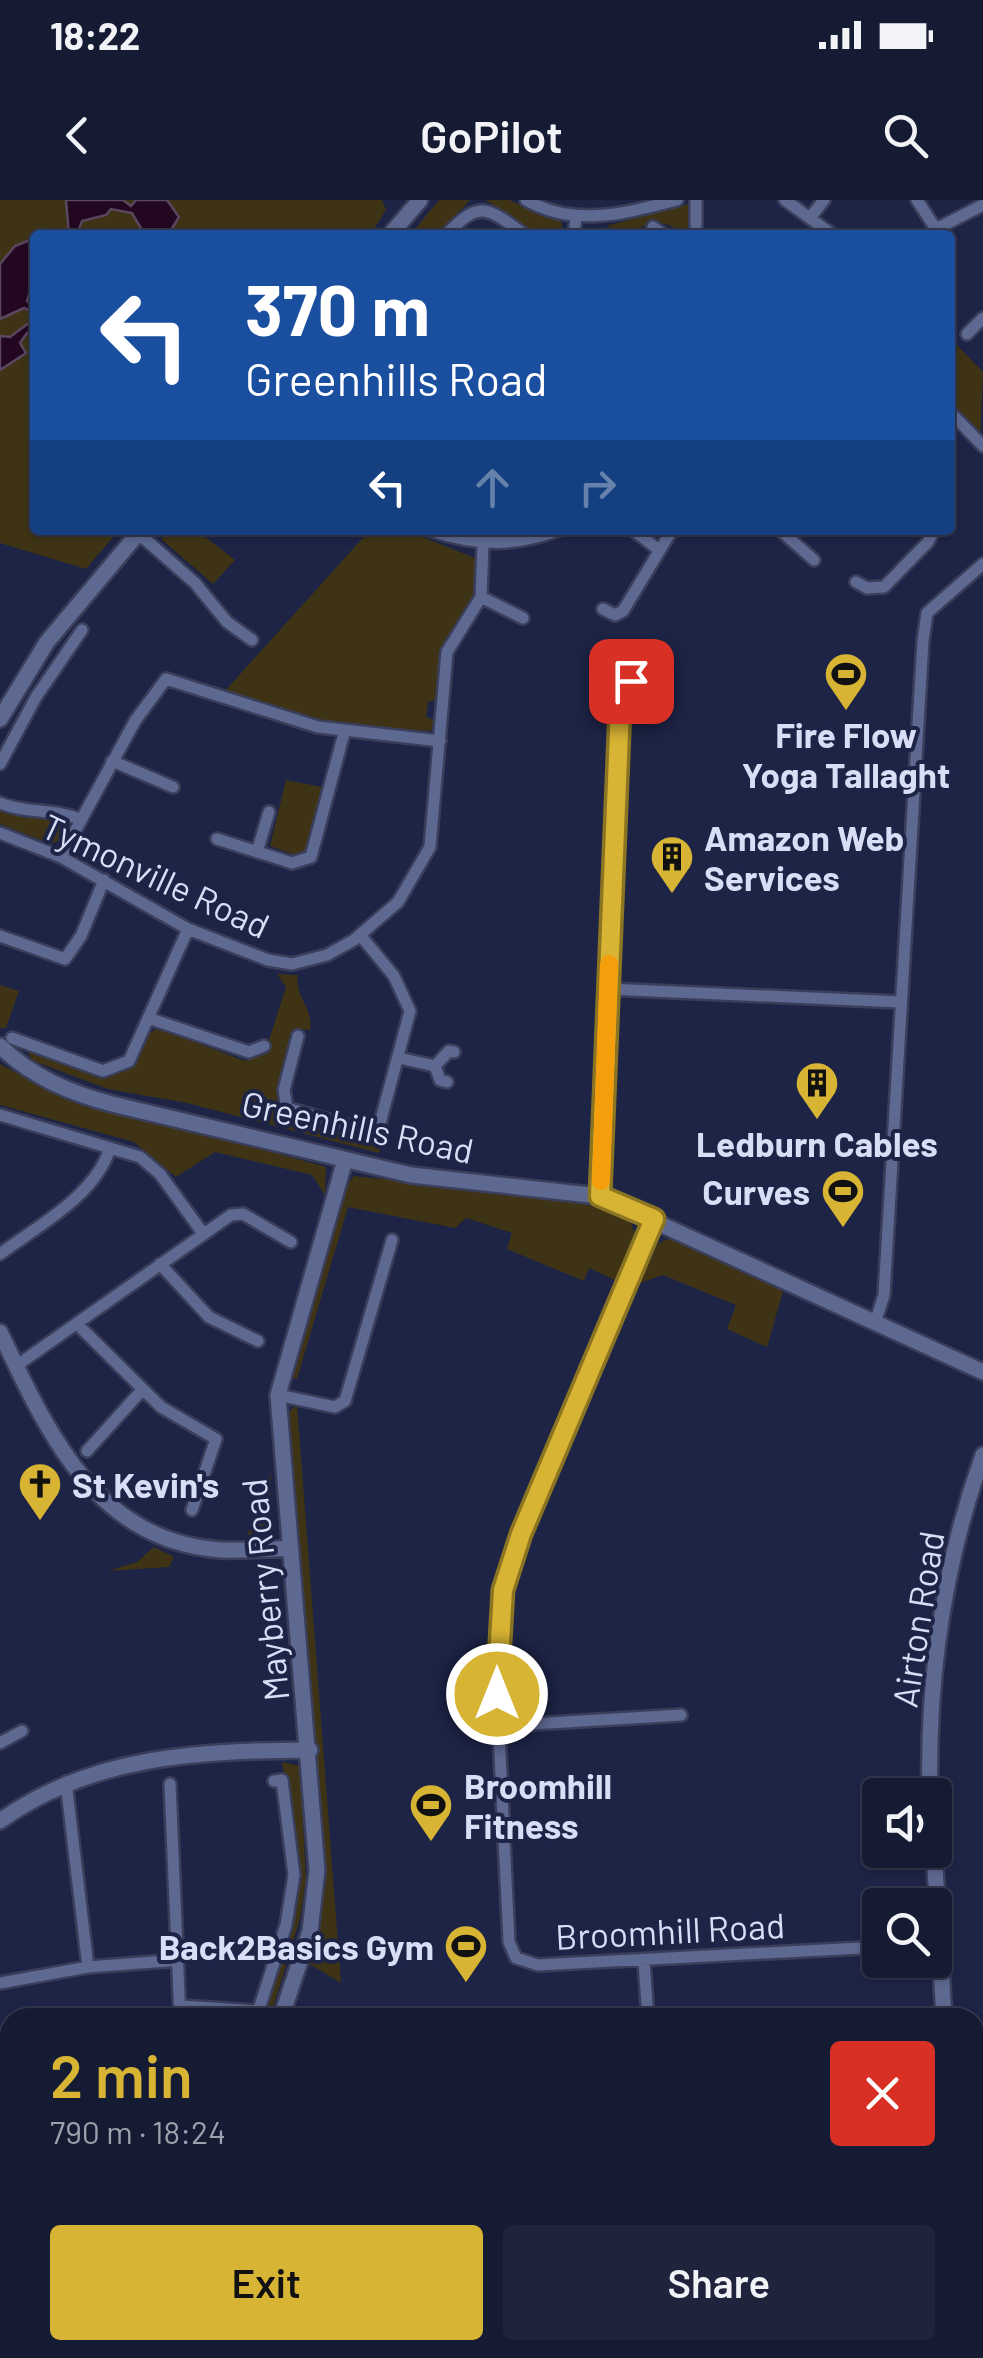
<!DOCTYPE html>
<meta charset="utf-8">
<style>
:root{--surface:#161b34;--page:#1f243c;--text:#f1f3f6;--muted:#9ea1ac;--line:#35394f;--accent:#d8b434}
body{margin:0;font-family:Barlow,sans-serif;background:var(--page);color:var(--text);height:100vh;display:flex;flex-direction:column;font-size:38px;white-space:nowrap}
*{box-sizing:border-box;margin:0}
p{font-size:32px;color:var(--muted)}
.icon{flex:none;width:55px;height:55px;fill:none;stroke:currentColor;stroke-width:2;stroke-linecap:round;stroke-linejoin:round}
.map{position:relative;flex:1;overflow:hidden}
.sheet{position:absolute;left:0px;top:1808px;width:985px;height:352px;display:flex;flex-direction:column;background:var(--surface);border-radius:30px 30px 0 0;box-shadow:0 2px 8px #0004,0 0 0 2px var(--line)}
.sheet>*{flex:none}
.guide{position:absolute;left:30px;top:30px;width:925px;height:305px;border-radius:10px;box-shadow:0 2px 8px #0004,0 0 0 2px var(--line);background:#1a4fa0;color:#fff;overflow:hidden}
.fabs{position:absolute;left:862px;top:1578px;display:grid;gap:20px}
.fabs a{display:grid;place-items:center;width:90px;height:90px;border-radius:10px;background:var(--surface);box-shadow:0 2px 8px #0004,0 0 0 2px var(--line);font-size:50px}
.pin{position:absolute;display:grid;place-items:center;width:85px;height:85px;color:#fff;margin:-42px;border-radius:20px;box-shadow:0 5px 15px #0006}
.me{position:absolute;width:110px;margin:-55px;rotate:0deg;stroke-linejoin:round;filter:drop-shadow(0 0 8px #0008)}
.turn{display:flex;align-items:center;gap:35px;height:210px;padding:0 50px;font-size:45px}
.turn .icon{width:130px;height:130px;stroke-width:2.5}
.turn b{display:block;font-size:70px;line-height:85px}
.lanes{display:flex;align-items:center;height:95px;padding:0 50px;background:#0003;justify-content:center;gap:50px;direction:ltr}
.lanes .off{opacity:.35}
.round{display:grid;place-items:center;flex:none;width:105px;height:105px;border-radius:10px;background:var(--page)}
.overview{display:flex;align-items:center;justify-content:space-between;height:170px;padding:0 50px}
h1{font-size:60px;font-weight:600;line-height:75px;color:var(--accent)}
.action{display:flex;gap:20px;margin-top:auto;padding:20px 50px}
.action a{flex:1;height:115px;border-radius:10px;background:var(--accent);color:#111;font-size:40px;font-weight:600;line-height:115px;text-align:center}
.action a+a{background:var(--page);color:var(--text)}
.status{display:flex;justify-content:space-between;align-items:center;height:70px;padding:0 50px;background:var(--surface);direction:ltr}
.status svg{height:28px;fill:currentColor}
header{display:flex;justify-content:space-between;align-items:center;height:130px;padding:0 50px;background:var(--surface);font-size:45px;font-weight:600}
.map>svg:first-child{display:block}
</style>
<div class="status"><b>18:22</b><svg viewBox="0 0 49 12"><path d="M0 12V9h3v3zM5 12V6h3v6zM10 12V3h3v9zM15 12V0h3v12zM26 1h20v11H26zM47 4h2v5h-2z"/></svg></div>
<header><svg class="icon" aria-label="back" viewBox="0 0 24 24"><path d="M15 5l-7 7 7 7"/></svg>GoPilot<svg class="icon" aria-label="search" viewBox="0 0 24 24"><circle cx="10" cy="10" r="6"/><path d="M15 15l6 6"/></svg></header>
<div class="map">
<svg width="983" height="2158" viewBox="0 0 983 2158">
<rect width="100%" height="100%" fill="#1d2446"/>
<path fill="#3e3415" d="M 0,0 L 382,0 L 386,10 L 370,35 L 35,35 L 35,330 L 119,330 L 86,369 L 0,343 Z
M 439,0 L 470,0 L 438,35 L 410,35 Z
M 486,0 L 509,0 L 561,21 L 564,35 L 532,35 Z
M 688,4 L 694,14 L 690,35 L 673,35 L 676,29 C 663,19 642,24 629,35 L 606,26 Z
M 952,140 L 983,172 L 980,240 L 950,207 Z
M 169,330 L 196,330 L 235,360 L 213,384 L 161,339 Z
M 370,330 L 405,330 L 475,358 L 473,398 L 443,448 L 436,500 L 428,502 L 426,517 L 435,520 L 431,531 L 326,524 L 224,492 Z
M 286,580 L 327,588 L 310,648 L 298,656 L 270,646 Z
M 0,609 L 25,618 L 59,616 L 67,624 L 60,640 L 51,644 L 0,624 Z
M 277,774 L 298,775 C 294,797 314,808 310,830 L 294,829 C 288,855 269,895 290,916 L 364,933 L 389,928 L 379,953 L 187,903 L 108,889 L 33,861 L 25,848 L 106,876 C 138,872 133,840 158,828 L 245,861 L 265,853 L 286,787 Z
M 0,785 L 19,791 L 6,828 L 0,828 Z
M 0,864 L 51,891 L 326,967 L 325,995 L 312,975 L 215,952 L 176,977 L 134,942 L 0,905 Z
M 354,976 L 570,998 L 630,1021 L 635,1034 L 615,1080 L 589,1068 L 584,1081 L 507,1049 L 512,1033 L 466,1018 L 455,1028 L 348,1007 L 297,1179 L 289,1177 L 343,990 Z
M 672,1038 L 784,1088 L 767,1147 L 727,1129 L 736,1105 L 663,1075 L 640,1083 L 658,1043 Z
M 297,1204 L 341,1783 L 308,1763 L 326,1682 L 285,1216 Z
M 271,1273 L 271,1334 L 267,1339 L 246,1339 Z
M 154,1347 L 174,1357 L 169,1367 L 108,1371 L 137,1362 Z
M 282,1562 L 300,1566 L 306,1679 L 300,1719 L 273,1808 L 262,1814 L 302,1679 Z
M 10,2099 L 10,2150 L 55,2150 L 55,2158 L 0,2158 L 0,2100 Z"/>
<path fill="#230620" stroke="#594760" stroke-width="2.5" d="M 66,0 L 123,0 L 131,6 L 136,0 L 167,0 L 179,17 L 168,35 L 145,35 L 132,13 L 111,9 L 106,15 L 82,21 L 77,35 L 69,35 Z
M 35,38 L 35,75 L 27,101 L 35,107 L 35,132 L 27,133 L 20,143 L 26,153 L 0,170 L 0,136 L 10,137 L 34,119 L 34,113 L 24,108 L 0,119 L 0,64 L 15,46 Z"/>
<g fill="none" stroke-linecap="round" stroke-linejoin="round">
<g stroke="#3a3e5b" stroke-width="16">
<path id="street" d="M 526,0 C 575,28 626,13 677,0
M 785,0 L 833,35
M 917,0 L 936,29 L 983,5
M 810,18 L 824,0
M 653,27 L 664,35
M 446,35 C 479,0 486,6 525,35
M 574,35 L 576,17
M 696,35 L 696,0
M 967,134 L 983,118
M 950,212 L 983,246
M 429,330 C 476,346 512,347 559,330
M 633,330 L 659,350
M 780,330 L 814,360
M 138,333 L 195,383 L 227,422 L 252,440
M 856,382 L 867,388 L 884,387 L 928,342 L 934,330
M 481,397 L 523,418
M 603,409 L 615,415 L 623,411 L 672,330
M 112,561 L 173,587
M 0,564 L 36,497 L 82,430
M 0,603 C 26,614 53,608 79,619
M 0,633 L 61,657 L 188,729 L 268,760 L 292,764 L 327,755 L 354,740 L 398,702 L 430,647 L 447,452 L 481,397 L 483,345
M 217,639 L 292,663 L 311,657 L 344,533
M 257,652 L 269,612
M 61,657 L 135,521 L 166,479 L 318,527 L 440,541
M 0,736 L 65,759 L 81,736 L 104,680
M 608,789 L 900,802
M 148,818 L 249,852 L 264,846
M 298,836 L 284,890 L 287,908 L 360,929 L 379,927 L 410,811 L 394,776 L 361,736
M 12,838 L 103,871 L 129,861 L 188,729
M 399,858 L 435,866
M 447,882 L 440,880 L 435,866 L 449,851 L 454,852
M 0,915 L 140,957 L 160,974 L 202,1032
M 599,996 L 620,508 L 631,481
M 654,1019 L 522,1330 L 503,1390 L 496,1471 L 509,1742 L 516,1758 L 538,1765 L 880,1747
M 0,1054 C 39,1025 95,996 110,948
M 160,1064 L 209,1117 L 258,1141
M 875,1123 L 884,1095 L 923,441 L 927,413 L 983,364
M 77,1124 L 161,1207 L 216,1239 L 192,1310
M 16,1166 L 231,1015 L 243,1014 L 291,1042
M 278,1195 L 335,1207 L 345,1201 L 392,1040
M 87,1251 L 142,1190
M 498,1526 L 681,1515
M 0,1543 L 22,1531
M 66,1582 L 88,1767
M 170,1584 L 180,1818
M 644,1762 L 648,1818
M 0,1783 L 88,1767 L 180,1760
M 182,1806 L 257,1811 L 260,1806 L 286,1725 L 294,1675 L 282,1580 L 274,1581
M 0,1887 L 10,1885
M 975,1941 L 983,1940
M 0,1989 L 10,1989
M 0,2094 L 10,2094
M 60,2150 L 61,2158"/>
</g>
<g stroke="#3a3e5b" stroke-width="20">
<path id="secondary" d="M 390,35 L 420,0
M 0,519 L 47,442 L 141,330
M 0,846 C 32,877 70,893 112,904 L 411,975 L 599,996 L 983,1172
M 0,1132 C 47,1231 95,1342 222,1350 C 245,1351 268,1348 291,1349
M 930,1595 C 927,1479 944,1364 983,1255
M 0,1621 C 92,1555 200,1551 310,1550
M 934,1650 L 944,1818
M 281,1818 L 310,1731 L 317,1670 L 278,1195 L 345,960
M 192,2150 L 192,2158
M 965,2150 L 965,2158"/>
</g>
<use href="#street" stroke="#5e6991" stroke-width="11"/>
<use href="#secondary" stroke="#5e6991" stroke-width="15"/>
</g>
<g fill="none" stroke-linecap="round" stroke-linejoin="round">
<g stroke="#8c7522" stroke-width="25">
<path id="route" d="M 497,1494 L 503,1390 L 521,1334 L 654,1019 L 600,996 L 620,508 L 631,481"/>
</g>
<use href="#route" stroke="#d8b434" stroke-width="18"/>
<path stroke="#f59e0b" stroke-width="18" d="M 601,981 L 609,764"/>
</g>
<defs>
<g id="stadium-pin" transform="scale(2.25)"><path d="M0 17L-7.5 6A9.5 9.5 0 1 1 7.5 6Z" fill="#d8b434" stroke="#1d2446"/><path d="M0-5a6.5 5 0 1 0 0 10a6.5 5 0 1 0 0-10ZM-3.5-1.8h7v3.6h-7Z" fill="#111"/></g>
<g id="building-pin" transform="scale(2.25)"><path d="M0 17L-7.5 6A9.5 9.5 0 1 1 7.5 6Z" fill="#d8b434" stroke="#1d2446"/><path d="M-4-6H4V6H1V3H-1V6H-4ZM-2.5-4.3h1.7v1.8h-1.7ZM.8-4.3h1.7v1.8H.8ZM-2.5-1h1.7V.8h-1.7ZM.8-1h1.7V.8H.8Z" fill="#111"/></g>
<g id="church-pin" transform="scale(2.25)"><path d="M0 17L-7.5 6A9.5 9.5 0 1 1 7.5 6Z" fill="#d8b434" stroke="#1d2446"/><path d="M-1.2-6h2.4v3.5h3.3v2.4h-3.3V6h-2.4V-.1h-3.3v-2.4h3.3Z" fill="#111"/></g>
</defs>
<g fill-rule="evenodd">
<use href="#stadium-pin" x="846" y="474"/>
<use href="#building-pin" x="672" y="657"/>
<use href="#building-pin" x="817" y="883"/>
<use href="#stadium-pin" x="843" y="991"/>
<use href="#church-pin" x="40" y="1284"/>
<use href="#stadium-pin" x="431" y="1605"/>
<use href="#stadium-pin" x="466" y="1746"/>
</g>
<g text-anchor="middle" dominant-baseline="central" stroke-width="8" stroke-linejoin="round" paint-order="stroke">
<g font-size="35" font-weight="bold" fill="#d7def5" stroke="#1d2446" text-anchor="start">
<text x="846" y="534" text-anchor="middle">Fire Flow<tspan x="846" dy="40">Yoga Tallaght</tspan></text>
<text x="704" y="637">Amazon Web<tspan x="704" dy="40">Services</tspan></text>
<text x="817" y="943" text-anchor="middle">Ledburn Cables</text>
<text x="810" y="991" text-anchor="end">Curves</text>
<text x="72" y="1284">St Kevin's</text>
<text x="464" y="1585">Broomhill<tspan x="464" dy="40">Fitness</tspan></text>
<text x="434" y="1746" text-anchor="end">Back2Basics Gym</text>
</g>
<g font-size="35" fill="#d7def5" stroke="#1d2446">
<text transform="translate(156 675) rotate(25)">Tymonville Road</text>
<text transform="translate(358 926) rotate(12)">Greenhills Road</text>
<text transform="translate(264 1390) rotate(-96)">Mayberry Road</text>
<text transform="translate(917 1419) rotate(-81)">Airton Road</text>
<text transform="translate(670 1730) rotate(-3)">Broomhill Road</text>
</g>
</g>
</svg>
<div class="fabs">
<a><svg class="icon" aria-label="sound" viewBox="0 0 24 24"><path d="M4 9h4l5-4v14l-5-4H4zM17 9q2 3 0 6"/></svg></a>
<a><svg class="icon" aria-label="search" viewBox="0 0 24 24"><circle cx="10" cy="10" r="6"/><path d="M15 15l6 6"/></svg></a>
</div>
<div class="pin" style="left:631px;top:481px;background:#d93025"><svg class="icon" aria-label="arrive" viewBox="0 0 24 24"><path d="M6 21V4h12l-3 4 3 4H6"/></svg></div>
<svg class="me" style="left:497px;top:1494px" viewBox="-20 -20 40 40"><circle r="17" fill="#d8b434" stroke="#fff" stroke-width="3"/><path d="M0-11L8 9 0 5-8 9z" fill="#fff"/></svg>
<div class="guide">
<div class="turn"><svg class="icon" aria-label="left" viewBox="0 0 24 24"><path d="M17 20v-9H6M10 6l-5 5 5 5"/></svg><div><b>370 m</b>Greenhills Road</div></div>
<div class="lanes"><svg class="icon" aria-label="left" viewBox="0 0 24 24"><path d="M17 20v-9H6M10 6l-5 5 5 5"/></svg><svg class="icon off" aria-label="ahead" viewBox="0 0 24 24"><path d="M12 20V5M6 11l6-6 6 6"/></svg><svg class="icon off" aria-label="right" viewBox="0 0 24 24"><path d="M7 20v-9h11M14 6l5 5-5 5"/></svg></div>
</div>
<section class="sheet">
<div class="overview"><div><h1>2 min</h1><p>790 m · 18:24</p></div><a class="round" style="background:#d93025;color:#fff"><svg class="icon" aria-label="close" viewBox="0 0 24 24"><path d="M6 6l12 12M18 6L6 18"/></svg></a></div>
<div class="action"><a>Exit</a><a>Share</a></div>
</section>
</div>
